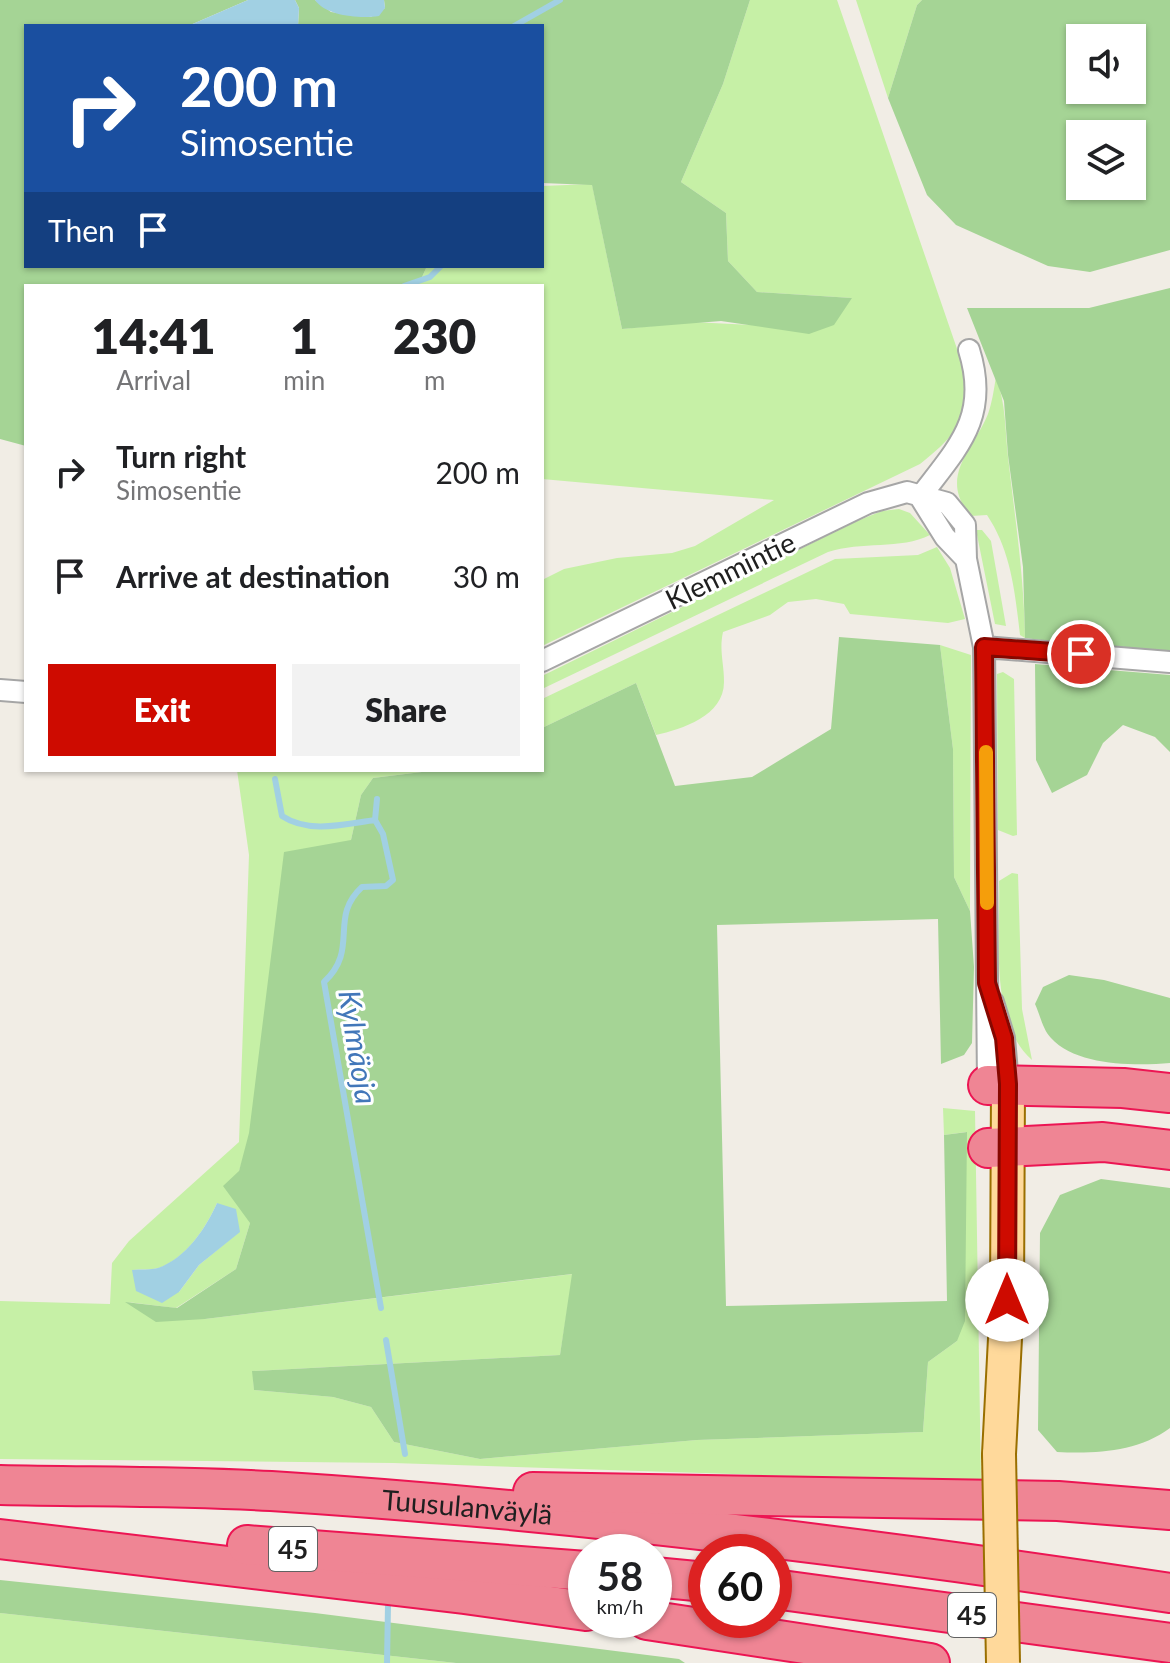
<!DOCTYPE html>
<meta charset="utf-8">
<style>
:root{--surface:#fff;--page:#f2f2f2;--text:#202124;--muted:#757577;--accent:#ce0b00}
body{margin:0;font-family:Lato,sans-serif;background:var(--page);color:var(--text);height:100vh;display:flex;flex-direction:column;font-size:30px;white-space:nowrap}
*{box-sizing:border-box;margin:0}
p{font-size:26px;color:var(--muted)}
.icon{flex:none;width:44px;height:44px;fill:none;stroke:currentColor;stroke-width:2;stroke-linecap:round;stroke-linejoin:round}
.map{position:relative;flex:1;overflow:hidden}
.side{position:absolute;left:24px;top:284px;width:520px;height:488px;display:flex;flex-direction:column;background:var(--surface);border-radius:0px;box-shadow:0 2px 6px #0004}
.side>*{flex:none}
.banner{position:absolute;left:24px;top:24px;width:520px;height:244px;border-radius:0px;box-shadow:0 2px 6px #0004;background:#1a4fa0;color:#fff;overflow:hidden}
.tools{position:absolute;left:1066px;top:24px;display:grid;gap:16px}
.tools a{display:grid;place-items:center;width:80px;height:80px;border-radius:0px;background:var(--surface);box-shadow:0 2px 6px #0004;font-size:40px}
.speed{position:absolute;left:568px;top:1534px;display:flex;gap:16px;font-size:40px;font-weight:700;text-align:center}
.speed>*{display:grid;place-content:center;width:104px;height:104px;border-radius:50%;background:var(--surface);box-shadow:0 2px 6px #0004;line-height:1}
.speed small{font-size:20px;font-weight:400}
.speed .limit{border:12px solid #d22;background:#fff;color:#111}
.pin{position:absolute;display:grid;place-items:center;width:68px;height:68px;color:#fff;margin:-34px;border:4px solid #fff;border-radius:50%;box-shadow:0 2px 8px #0007}
.me{position:absolute;width:88px;margin:-44px;rotate:0deg;stroke-linejoin:round;filter:drop-shadow(0 0 6px #0008)}
.turn{display:flex;align-items:center;gap:28px;height:168px;padding:0 24px;font-size:36px}
.turn .icon{width:104px;height:104px;stroke-width:2.5}
.turn b{display:block;font-size:56px;line-height:68px}
.then{display:flex;align-items:center;height:76px;padding:0 24px;background:#0003;gap:16px;font-size:30px}
.eta{display:flex;justify-content:space-evenly;align-items:center;height:136px;text-align:center}
.eta b{font-size:48px;font-weight:800;line-height:56px}
.button{display:flex;gap:16px;margin-top:auto;padding:16px 24px}
.button a{flex:1;height:92px;border-radius:0px;background:var(--accent);color:#fff;font-size:32px;font-weight:800;line-height:92px;text-align:center}
.button a+a{background:var(--page);color:var(--text)}
ul{padding:0;list-style:none}
li{display:flex;align-items:center;gap:24px;height:104px;padding:0 24px}
li div{flex:1}
li b{display:block;font-size:30px}
li em{font-style:normal}
.map>svg:first-child{display:block}
</style>
<div class="map">
<svg width="1170" height="1663" viewBox="0 0 1170 1663">
<rect width="100%" height="100%" fill="#f1ede5"/>
<path fill="#c6f0a6" fill-rule="evenodd" d="M 750,0 L 837,0 L 965,372 C 970,420 956,435 920,464 L 542,646 L 542,580 L 564,569 L 617,558 L 672,553 L 695,546 L 774,500 L 542,479 L 542,286 L 418,286 L 427,266 L 542,266 L 542,186 L 592,184 L 622,329 L 692,322 L 752,325 L 852,298 L 757,292 L 728,261 L 726,213 L 681,182 L 723,84 Z
M 856,0 L 922,0 L 917,5 L 888,98 Z
M 996,377 C 1006,404 1005,429 1008,457 C 1015,518 1024,576 1025,638 L 1020,635 C 1015,592 1011,551 987,515 L 971,516 C 937,477 974,449 988,414 C 992,403 994,389 996,377 Z
M 899,509 L 910,513 L 930,535 C 901,550 861,541 828,552 L 542,689 L 542,676 L 857,521 L 882,511 Z
M 976,530 L 982,530 L 991,541 L 1006,626 L 995,624 Z
M 937,547 L 950,568 L 965,619 L 948,623 L 850,614 L 844,604 L 816,599 L 788,602 L 770,615 L 723,632 C 719,650 724,663 724,682 C 724,716 682,729 656,735 L 636,683 L 542,728 L 542,699 L 835,559 L 918,555 Z
M 940,645 L 971,655 L 970,911 L 954,877 L 953,749 Z
M 1003,672 L 1014,679 L 1017,835 L 1013,836 L 998,830 L 997,674 Z
M 237,770 L 438,770 L 373,778 L 361,795 L 351,840 L 239,1171 L 250,1223 L 236,1269 L 176,1308 L 127,1302 L 205,1319 L 573,1274 L 560,1355 L 253,1371 L 254,1390 L 333,1397 L 371,1407 L 394,1442 L 480,1459 L 697,1440 L 923,1432 L 928,1362 L 957,1341 L 966,1132 L 944,1135 L 943,1108 L 975,1111 L 981,1482 L 393,1463 L 0,1459 L 0,1301 L 110,1304 L 112,1263 L 129,1241 L 239,1142 L 249,855 ZM 217,1203 L 239,1232 L 199,1265 L 179,1292 L 133,1270 C 141,1269 151,1270 159,1268 C 186,1258 206,1228 217,1203 Z
M 1012,873 L 1018,874 L 1022,1009 L 1032,1060 C 988,1021 1001,935 999,881 Z
M 0,1613 L 456,1663 L 0,1663 Z"/>
<path fill="#a5d495" fill-rule="evenodd" d="M 0,0 L 248,0 L 188,26 L 26,26 L 26,266 L 427,266 L 418,286 L 26,286 L 26,446 L 0,439 Z
M 295,0 L 315,0 L 331,12 L 371,17 L 385,8 L 384,0 L 750,0 L 723,84 L 681,182 L 726,213 L 728,261 L 757,292 L 852,298 L 834,325 L 809,334 L 721,321 L 622,329 L 592,185 L 542,183 L 542,26 L 298,26 L 299,8 Z
M 922,0 L 1170,0 L 1170,250 L 1090,272 L 1048,266 L 956,225 L 927,195 L 888,98 L 917,5 ZM 1132,38 L 1132,90 L 1080,90 L 1080,38 ZM 1132,134 L 1132,186 L 1080,186 L 1080,134 Z
M 1170,288 L 1170,656 L 1025,638 L 1023,567 L 1008,455 L 1004,401 L 967,308 L 1089,308 Z
M 839,637 L 940,645 L 953,749 L 954,877 L 970,911 L 974,967 L 972,1043 L 964,1055 L 941,1064 L 938,919 L 717,925 L 726,1306 L 947,1301 L 944,1135 L 967,1132 L 965,1321 L 957,1341 L 928,1362 L 923,1432 L 697,1440 L 480,1459 L 394,1442 L 371,1407 L 333,1397 L 254,1390 L 252,1371 L 560,1355 L 572,1274 L 205,1319 L 156,1322 L 125,1302 L 177,1308 L 236,1269 L 250,1223 L 223,1186 L 239,1171 L 249,1133 L 284,852 L 351,840 L 361,795 L 373,778 L 438,770 L 542,770 L 542,728 L 636,683 L 675,786 L 752,777 L 831,729 Z
M 1035,664 L 1170,675 L 1170,752 L 1155,737 L 1123,725 L 1103,743 L 1087,775 L 1052,793 L 1036,760 Z
M 1069,975 L 1104,980 L 1170,998 L 1170,1063 C 1135,1066 1076,1066 1051,1038 C 1043,1030 1040,1015 1035,1004 L 1043,987 Z
M 1101,1179 L 1170,1188 L 1170,1428 C 1138,1452 1095,1454 1057,1452 L 1038,1430 L 1040,1233 L 1060,1195 Z
M 0,1580 L 315,1613 L 679,1659 L 685,1663 L 456,1663 L 0,1613 Z"/>
<path fill="#a1d0e3" d="M 248,0 L 295,0 L 299,8 L 298,26 L 188,26 Z
M 315,0 L 384,0 L 385,8 L 379,16 C 360,19 326,16 315,0 Z
M 217,1203 L 236,1209 L 240,1232 L 199,1265 L 179,1292 L 162,1303 L 136,1291 L 132,1270 C 140,1269 151,1270 158,1268 C 186,1258 206,1228 217,1203 Z"/>
<g fill="none" stroke-linecap="round" stroke-linejoin="round">
<path stroke="#a1d0e3" stroke-width="6" d="M 514,26 L 560,0
M 404,286 L 430,277 L 441,266
M 275,779 L 282,816 C 309,834 345,824 375,820 L 383,834 L 393,880 L 386,886 L 362,887 C 328,918 360,949 324,982 L 381,1308
M 375,820 L 377,799
M 386,1340 L 405,1454
M 387,1663 L 388,1605"/>
<g stroke="#a6a6a6" stroke-width="24">
<path id="street" d="M 920,497 C 958,447 990,417 969,350
M 920,497 L 945,537 L 966,559
M 984,647 L 1170,662
M 542,661 L 868,503 L 907,492 L 947,503 L 965,525 L 966,559 L 984,647 L 988,1085
M 0,690 L 26,692
M 993,1002 L 1004,1038 L 1008,1084"/>
</g>
<g stroke="#9a6f00" stroke-width="36">
<path id="primary" d="M 999,1454 L 1007,1300 L 1008,1084"/>
</g>
<g stroke="#ec1553" stroke-width="42">
<g id="highway">
<path d="M 988,1085 L 1123,1088 L 1170,1093"/>
<path d="M 988,1148 L 1103,1142 L 1170,1150"/>
<path id="s1" d="M 0,1485 C 90,1487 181,1486 271,1491 C 572,1510 873,1548 1170,1593"/>
<path d="M 533,1492 L 1058,1501 L 1170,1510"/>
<path d="M 0,1539 L 464,1594 L 586,1611"/>
<path d="M 247,1545 L 586,1571"/>
<path d="M 654,1577 L 706,1582"/>
<path d="M 774,1589 L 1170,1643"/>
<path d="M 647,1620 L 930,1663"/>
</g>
</g>
<use href="#street" stroke="#fff" stroke-width="20"/>
<use href="#primary" stroke="#ffd99b" stroke-width="32"/>
<use href="#highway" stroke="#ef8594" stroke-width="38"/>
<g stroke="#9a6f00" stroke-width="36" stroke-linecap="butt">
<path id="primary-bridge" d="M 999,1454 L 1003,1663"/>
</g>
<use href="#primary-bridge" stroke="#ffd99b" stroke-width="32"/>
</g>
<g fill="none" stroke-linecap="round" stroke-linejoin="round">
<g stroke="#860700" stroke-width="20">
<path id="route" d="M 1007,1300 L 1008,1084 L 1004,1038 L 987,983 L 984,647 L 1081,654"/>
</g>
<use href="#route" stroke="#ce0b00" stroke-width="14"/>
<path stroke="#f59e0b" stroke-width="14" d="M 986,752 L 987,903"/>
</g>
<g text-anchor="middle" dominant-baseline="central" stroke-width="6" stroke-linejoin="round" paint-order="stroke">
<g fill="#fff" stroke="#626262" stroke-width="2">
<rect x="269" y="1527" width="48" height="44" rx="6"/>
<rect x="948" y="1593" width="48" height="44" rx="6"/>
</g>
<g font-size="26" font-weight="bold" fill="#1f1f1f">
<text x="293" y="1549">45</text>
<text x="972" y="1615">45</text>
</g>
<g font-size="28" fill="#1f1f1f" stroke="#fff">
<text transform="translate(730 570) rotate(-26)">Klemmintie</text>
<text stroke="none"><textPath href="#s1" startOffset="468">Tuusulanväylä</textPath></text>
</g>
<g font-size="30" font-style="italic" fill="#4277b9" stroke="#fff">
<text transform="translate(359 1047) rotate(81)">Kylmäoja</text>
</g>
</g>
</svg>
<div class="tools">
<a><svg class="icon" aria-label="sound" viewBox="0 0 24 24"><path d="M4 9h4l5-4v14l-5-4H4zM17 9q2 3 0 6"/></svg></a>
<a><svg class="icon" aria-label="layers" viewBox="0 0 24 24"><path d="M12 4l9 5-9 5-9-5zM3 14l9 5 9-5"/></svg></a>
</div>
<div class="speed"><div>58<small>km/h</small></div><div class="limit">60</div></div>
<div class="pin" style="left:1081px;top:654px;background:#d93025"><svg class="icon" aria-label="arrive" viewBox="0 0 24 24"><path d="M6 21V4h12l-3 4 3 4H6"/></svg></div>
<svg class="me" style="left:1007px;top:1300px" viewBox="-20 -20 40 40"><circle r="19" fill="#fff"/><path d="M0-13L10 11 0 6-10 11z" fill="#ce0b00"/></svg>
<div class="banner">
<div class="turn"><svg class="icon" aria-label="right" viewBox="0 0 24 24"><path d="M7 20v-9h11M14 6l5 5-5 5"/></svg><div><b>200 m</b>Simosentie</div></div>
<div class="then">Then<svg class="icon" aria-label="arrive" viewBox="0 0 24 24"><path d="M6 21V4h12l-3 4 3 4H6"/></svg></div>
</div>
<section class="side">
<div class="eta">
<div><b>14:41</b><p>Arrival</p></div>
<div><b>1</b><p>min</p></div>
<div><b>230</b><p>m</p></div>
</div>
<ul>
<li><svg class="icon" aria-label="right" viewBox="0 0 24 24"><path d="M7 20v-9h11M14 6l5 5-5 5"/></svg><div><b>Turn right</b><p>Simosentie</p></div><em>200 m</em></li>
<li><svg class="icon" aria-label="arrive" viewBox="0 0 24 24"><path d="M6 21V4h12l-3 4 3 4H6"/></svg><div><b>Arrive at destination</b></div><em>30 m</em></li>
</ul>
<div class="button"><a>Exit</a><a>Share</a></div>
</section>
</div>
